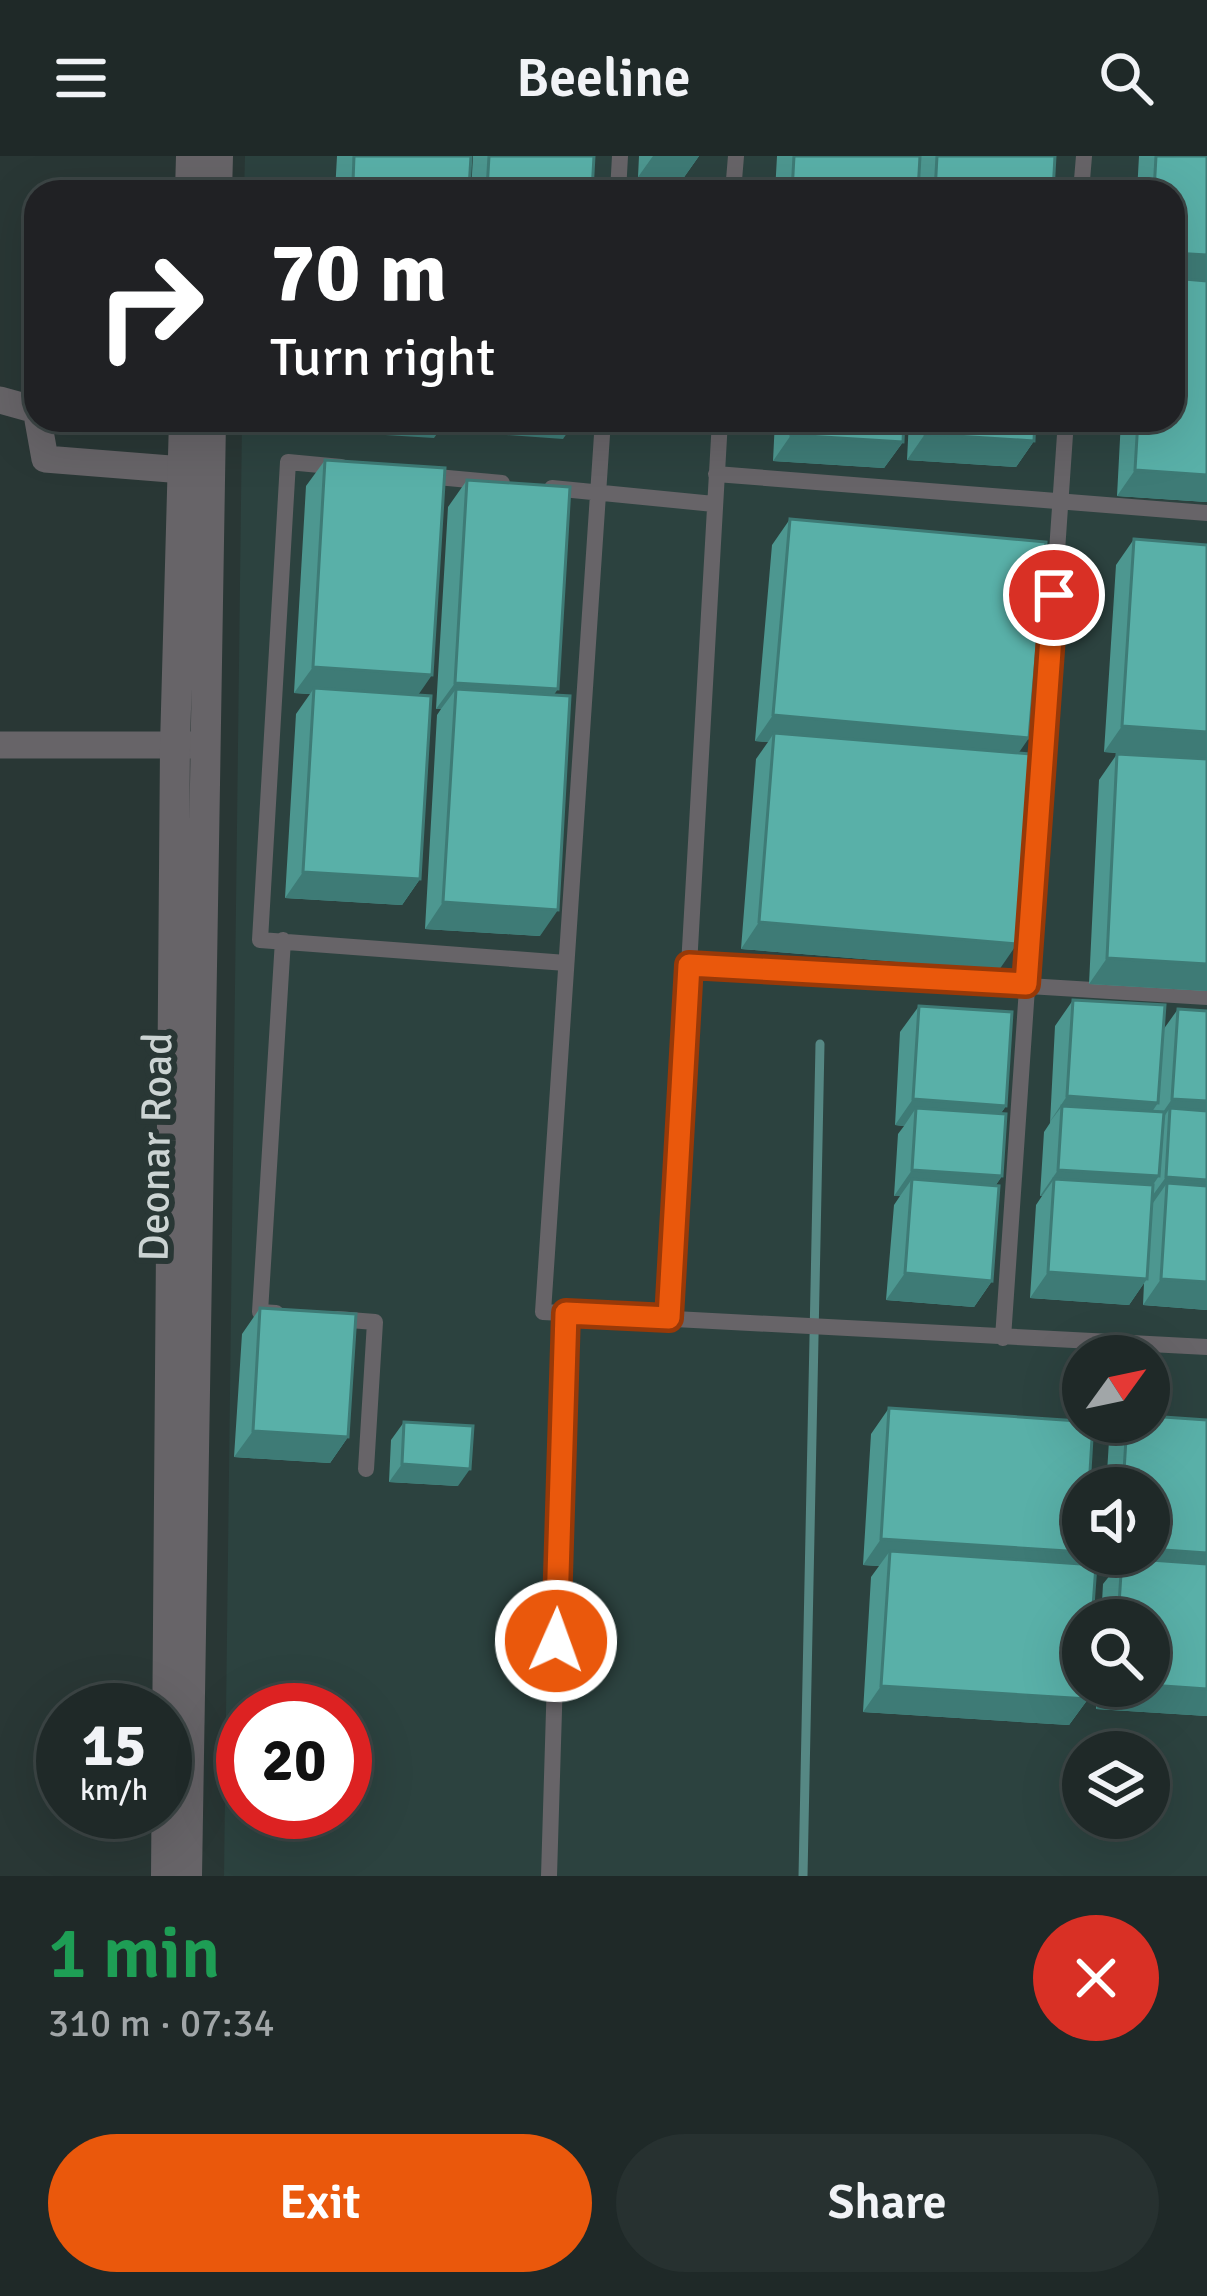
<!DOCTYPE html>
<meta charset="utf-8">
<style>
:root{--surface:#1f2928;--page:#273130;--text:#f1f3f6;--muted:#a1a6a8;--line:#3c4545;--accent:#ea580c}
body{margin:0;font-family:Signika,sans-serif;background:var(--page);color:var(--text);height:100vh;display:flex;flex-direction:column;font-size:45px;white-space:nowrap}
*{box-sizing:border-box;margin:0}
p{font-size:39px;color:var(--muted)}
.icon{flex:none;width:66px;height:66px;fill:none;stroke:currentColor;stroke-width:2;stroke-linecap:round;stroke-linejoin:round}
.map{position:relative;height:1720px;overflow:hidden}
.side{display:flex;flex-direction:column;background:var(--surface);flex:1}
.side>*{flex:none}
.hud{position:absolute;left:24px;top:24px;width:1161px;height:252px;border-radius:36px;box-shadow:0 12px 48px #0002,0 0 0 3px var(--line);background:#202124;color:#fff;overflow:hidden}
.needle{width:78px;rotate:57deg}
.tools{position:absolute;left:1062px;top:1179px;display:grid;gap:24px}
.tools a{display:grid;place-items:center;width:108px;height:108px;border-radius:50%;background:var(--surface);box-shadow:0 12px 48px #0002,0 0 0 3px var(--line);font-size:60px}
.speed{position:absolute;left:36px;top:1527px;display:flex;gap:24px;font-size:60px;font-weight:700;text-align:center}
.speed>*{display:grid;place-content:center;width:156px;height:156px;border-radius:50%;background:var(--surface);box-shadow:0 12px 48px #0002,0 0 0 3px var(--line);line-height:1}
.speed small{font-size:30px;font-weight:400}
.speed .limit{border:18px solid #d22;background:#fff;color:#111}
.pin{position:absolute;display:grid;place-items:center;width:102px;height:102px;color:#fff;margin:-51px;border:6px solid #fff;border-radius:50%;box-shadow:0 3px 12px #0007}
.me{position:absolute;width:132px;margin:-66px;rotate:2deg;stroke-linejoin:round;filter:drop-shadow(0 0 9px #0008)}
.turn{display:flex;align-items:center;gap:42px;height:252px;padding:0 48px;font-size:54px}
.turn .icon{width:156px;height:156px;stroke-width:2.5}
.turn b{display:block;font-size:84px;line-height:102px}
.round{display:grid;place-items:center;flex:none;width:126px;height:126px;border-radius:63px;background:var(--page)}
.headline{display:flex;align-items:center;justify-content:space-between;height:204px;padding:0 48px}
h1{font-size:72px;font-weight:600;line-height:90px;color:#1e9e55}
.primary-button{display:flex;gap:24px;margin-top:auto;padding:24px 48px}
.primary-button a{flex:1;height:138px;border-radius:72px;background:var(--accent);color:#fff;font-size:48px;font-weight:600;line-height:138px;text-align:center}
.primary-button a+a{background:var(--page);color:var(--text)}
header{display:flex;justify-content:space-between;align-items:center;height:156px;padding:0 48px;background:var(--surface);font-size:54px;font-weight:600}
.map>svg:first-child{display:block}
</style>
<header><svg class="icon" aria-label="menu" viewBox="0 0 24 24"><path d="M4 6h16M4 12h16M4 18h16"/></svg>Beeline<svg class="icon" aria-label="search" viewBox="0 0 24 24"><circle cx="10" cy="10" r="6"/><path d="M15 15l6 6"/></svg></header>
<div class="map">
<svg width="1207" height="1720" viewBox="0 0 1207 1720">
<rect width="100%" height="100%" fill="#293735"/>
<path fill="#2c423f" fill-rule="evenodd" d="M 245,0 L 1207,0 L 1207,1720 L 224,1720 L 242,264 L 1173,264 L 1173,36 L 244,36 ZM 1083,1200 L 1149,1200 L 1149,1266 L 1083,1266 ZM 1083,1332 L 1149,1332 L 1149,1398 L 1083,1398 ZM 1083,1464 L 1149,1464 L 1149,1530 L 1083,1530 ZM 243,1554 L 345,1554 L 345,1656 L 243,1656 ZM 1083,1596 L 1149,1596 L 1149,1662 L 1083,1662 Z"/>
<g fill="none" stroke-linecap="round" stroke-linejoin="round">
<path stroke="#568884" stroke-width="9" d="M 803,1720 L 820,888"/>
<path stroke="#676468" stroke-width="16" d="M 618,36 L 620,0
M 733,36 L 736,0
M 1081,36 L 1084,0
M 603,264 L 543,1156 L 1207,1191
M 341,311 L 288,306 L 260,784 L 566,807
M 716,318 L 1207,357
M 426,320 L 502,327
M 552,332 L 714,348
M 689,809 L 1207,841
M 276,1157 L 260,1156 L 283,784
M 669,1162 L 720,264
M 337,1163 L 375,1166 L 366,1313
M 1003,1182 L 1066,264
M 549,1720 L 566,1157"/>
<path stroke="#676468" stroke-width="27" d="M 0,244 L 36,254
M 38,264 L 45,303 L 183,314
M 0,589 L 193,589"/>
<path stroke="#676468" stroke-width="30" d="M 190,36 L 191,0
M 217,36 L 218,0
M 166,1720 L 175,589 L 184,264
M 187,1720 L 211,264"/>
</g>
<path fill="#4d9790" d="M 337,0 L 471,0 L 469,33 L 467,36 L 335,36 Z
M 473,0 L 594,0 L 592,36 L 471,36 Z
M 639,0 L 699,0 L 682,24 L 638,21 Z
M 777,0 L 920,0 L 918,36 L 775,36 Z
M 921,0 L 1055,0 L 1053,36 L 918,36 Z
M 1139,0 L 1207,0 L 1207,346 L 1117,340 L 1121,264 L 1173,264 L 1173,36 L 1137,36 Z
M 775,264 L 904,264 L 903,286 L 884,312 L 773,305 Z
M 909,264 L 1035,264 L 1034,285 L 1016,311 L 907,304 Z
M 325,304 L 418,539 L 420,723 L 402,749 L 285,742 L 296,558 L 310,538 L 294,537 L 306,330 Z
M 467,324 L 554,539 L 540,780 L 425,773 L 437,559 L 441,553 L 436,553 L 448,351 Z
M 790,363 L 1019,597 L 999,814 L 741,793 L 756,603 L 768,586 L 755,585 L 772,389 Z
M 1134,383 L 1207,389 L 1207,835 L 1089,828 L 1099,624 L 1117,598 L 1172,601 L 1104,596 L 1116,409 Z
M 1073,844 L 1163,874 L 1178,853 L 1207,1154 L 1143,1149 L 1144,1127 L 1129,1149 L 1030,1142 L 1036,1049 L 1042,1040 L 1040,1040 L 1044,976 L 1050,967 L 1055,870 Z
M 919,850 L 1006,950 L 1001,957 L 1002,1020 L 995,1030 L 992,1125 L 974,1151 L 886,1144 L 894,1049 L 900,1040 L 894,1040 L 898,978 L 904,970 L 895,969 L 900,876 Z
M 260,1152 L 348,1281 L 330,1307 L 234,1301 L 242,1178 Z
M 889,1252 L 1084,1398 L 1077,1407 L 1088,1543 L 1069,1569 L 863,1556 L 871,1421 L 879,1410 L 863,1409 L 871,1278 Z
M 1207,1264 L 1207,1560 L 1096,1553 L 1097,1530 L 1149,1530 L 1149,1464 L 1101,1464 L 1103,1428 L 1111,1418 L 1101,1417 L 1102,1398 L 1149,1398 L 1149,1332 L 1106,1332 L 1109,1285 L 1122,1266 Z
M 404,1266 L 458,1330 L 389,1326 L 391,1284 Z"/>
<path fill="#3e7b76" d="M 653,0 L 699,0 L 682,24 L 638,21 Z
M 353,26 L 469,33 L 467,36 L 345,36 Z
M 1173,97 L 1207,99 L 1207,126 L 1173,124 Z
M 329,264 L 447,264 L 434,282 L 321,275 Z
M 461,264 L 576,264 L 563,283 L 453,275 Z
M 925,278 L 1034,285 L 1016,311 L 907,304 Z
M 791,279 L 903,286 L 884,312 L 773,305 Z
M 1135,314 L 1207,319 L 1207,346 L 1117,340 Z
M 313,511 L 432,519 L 414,545 L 314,532 L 310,538 L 294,537 Z
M 455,527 L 558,533 L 540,559 L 456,533 L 441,553 L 436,553 Z
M 773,559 L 1029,582 L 1011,608 L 774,577 L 768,586 L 755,585 Z
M 1122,570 L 1207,576 L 1207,603 L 1104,596 Z
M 303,716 L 420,723 L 402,749 L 285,742 Z
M 443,746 L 558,754 L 540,780 L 425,773 Z
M 759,766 L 1017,788 L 999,814 L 741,793 Z
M 1107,802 L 1207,808 L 1207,835 L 1089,828 Z
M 1067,940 L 1158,947 L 1140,973 L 1062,950 L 1049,967 Z
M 913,943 L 1006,950 L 988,976 L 916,952 L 904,970 L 895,969 Z
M 1172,943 L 1207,945 L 1207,972 L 1170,952 L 1158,969 L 1154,969 Z
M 912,1014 L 1002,1020 L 984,1047 L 912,1023 L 900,1040 L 894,1040 Z
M 1058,1014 L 1159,1020 L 1141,1046 L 1054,1023 L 1042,1040 L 1040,1040 Z
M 1166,1021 L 1207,1024 L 1207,1051 L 1167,1027 L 1153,1047 L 1147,1047 Z
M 1048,1116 L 1147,1123 L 1129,1149 L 1030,1142 Z
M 905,1117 L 992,1125 L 974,1151 L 886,1144 Z
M 1161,1123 L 1207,1126 L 1207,1154 L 1143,1149 Z
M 253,1275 L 348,1281 L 330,1307 L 234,1301 Z
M 402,1308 L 470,1313 L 458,1330 L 389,1326 Z
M 881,1383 L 1083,1396 L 1084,1398 L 1067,1422 L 890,1395 L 879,1410 L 863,1409 Z
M 1149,1393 L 1207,1397 L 1207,1424 L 1122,1402 L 1111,1418 L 1101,1417 L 1115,1398 L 1149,1398 Z
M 1149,1529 L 1207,1533 L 1207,1560 L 1096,1553 L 1112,1530 Z
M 881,1530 L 1088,1543 L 1069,1569 L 863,1556 Z"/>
<path fill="#59b0a8" stroke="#3e7b76" stroke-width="3" d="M 354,0 L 471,0 L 469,33 L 353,26 Z
M 489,0 L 594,0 L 592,36 L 487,34 Z
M 794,0 L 920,0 L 918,36 L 792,36 Z
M 937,0 L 1055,0 L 1053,36 L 935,36 Z
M 1156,0 L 1207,0 L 1207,99 L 1173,97 L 1173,36 L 1154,36 Z
M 1173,122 L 1207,125 L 1207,319 L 1135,314 L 1138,264 L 1173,264 Z
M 792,264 L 904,264 L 903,286 L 791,279 Z
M 926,264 L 1035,264 L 1034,285 L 925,278 Z
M 325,304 L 445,312 L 432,519 L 313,511 Z
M 467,324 L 570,331 L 558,533 L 455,527 Z
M 790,363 L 1046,386 L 1029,582 L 773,559 Z
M 1134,383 L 1207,389 L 1207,576 L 1122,570 Z
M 314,532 L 431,540 L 420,723 L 303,716 Z
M 456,533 L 570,540 L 558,754 L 443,746 Z
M 774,577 L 1031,598 L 1017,788 L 759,766 Z
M 1117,598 L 1207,603 L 1207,808 L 1107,802 Z
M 1073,844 L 1165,849 L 1158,947 L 1067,940 Z
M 919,850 L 1012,856 L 1006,950 L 913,943 Z
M 1178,853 L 1207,855 L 1207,945 L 1172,943 Z
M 1062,950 L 1164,956 L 1159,1020 L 1058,1014 Z
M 916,952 L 1006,958 L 1002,1020 L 912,1014 Z
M 1170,952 L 1207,955 L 1207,1024 L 1166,1021 Z
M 912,1023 L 999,1030 L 992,1125 L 905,1117 Z
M 1054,1023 L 1153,1029 L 1147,1123 L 1048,1116 Z
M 1167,1027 L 1207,1030 L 1207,1126 L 1161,1123 Z
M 260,1152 L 356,1158 L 348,1281 L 253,1275 Z
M 889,1252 L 1093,1266 L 1089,1332 L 1083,1332 L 1083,1396 L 881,1383 Z
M 1149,1260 L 1207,1264 L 1207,1397 L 1149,1393 L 1149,1332 L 1123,1332 L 1127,1266 L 1149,1266 Z
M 404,1266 L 473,1270 L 470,1313 L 402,1308 Z
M 890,1395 L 1096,1409 L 1092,1464 L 1083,1464 L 1083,1530 L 1088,1530 L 1088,1543 L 881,1530 Z
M 1122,1402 L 1207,1408 L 1207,1533 L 1149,1529 L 1149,1464 L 1118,1464 Z"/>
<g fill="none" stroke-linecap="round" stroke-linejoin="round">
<g stroke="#983908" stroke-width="30">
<path id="route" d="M 556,1485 L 566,1157 L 669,1162 L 689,809 L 1026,828 L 1054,439"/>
</g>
<use href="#route" stroke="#ea580c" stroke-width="21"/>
</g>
<g text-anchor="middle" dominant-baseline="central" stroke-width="12" stroke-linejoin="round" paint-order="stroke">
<g font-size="42" fill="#ccd4d3" stroke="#293735">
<text transform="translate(156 991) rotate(-89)">Deonar Road</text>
</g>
</g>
</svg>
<div class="tools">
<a><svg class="needle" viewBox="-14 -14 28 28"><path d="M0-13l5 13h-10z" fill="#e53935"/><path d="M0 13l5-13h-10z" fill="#a1a6a8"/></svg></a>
<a><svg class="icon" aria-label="sound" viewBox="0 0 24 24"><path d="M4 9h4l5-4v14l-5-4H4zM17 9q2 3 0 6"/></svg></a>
<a><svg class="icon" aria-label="search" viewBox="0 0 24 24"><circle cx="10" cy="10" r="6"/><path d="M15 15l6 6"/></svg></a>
<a><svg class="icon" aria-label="layers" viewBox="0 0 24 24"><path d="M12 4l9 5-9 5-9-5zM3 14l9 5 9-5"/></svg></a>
</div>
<div class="speed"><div>15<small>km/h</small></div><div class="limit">20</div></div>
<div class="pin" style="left:1054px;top:439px;background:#d93025"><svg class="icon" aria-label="arrive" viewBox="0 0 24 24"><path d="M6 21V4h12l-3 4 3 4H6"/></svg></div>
<svg class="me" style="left:556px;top:1485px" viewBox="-20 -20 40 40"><circle r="17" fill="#ea580c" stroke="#fff" stroke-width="3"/><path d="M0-11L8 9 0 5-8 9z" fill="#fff"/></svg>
<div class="hud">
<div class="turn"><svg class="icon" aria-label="right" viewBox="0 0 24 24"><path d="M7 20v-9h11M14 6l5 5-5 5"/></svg><div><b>70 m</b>Turn right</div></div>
</div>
</div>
<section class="side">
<div class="headline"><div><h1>1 min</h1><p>310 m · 07:34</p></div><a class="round" style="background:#d93025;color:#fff"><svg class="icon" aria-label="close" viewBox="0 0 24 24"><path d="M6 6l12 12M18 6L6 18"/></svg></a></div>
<div class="primary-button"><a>Exit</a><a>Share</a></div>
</section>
